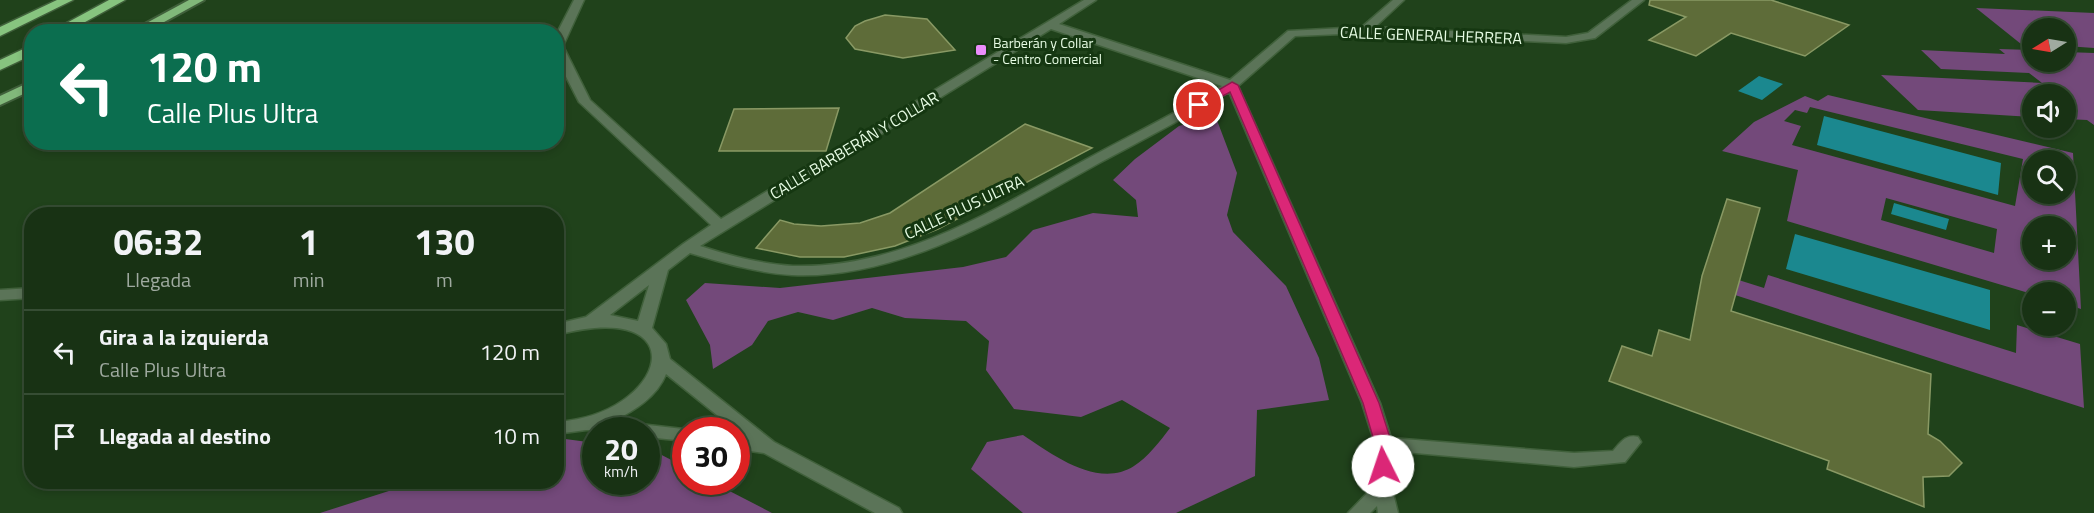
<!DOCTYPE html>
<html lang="es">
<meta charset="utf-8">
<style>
:root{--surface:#183214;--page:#253e22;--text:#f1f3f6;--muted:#9faaa0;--line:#364d34}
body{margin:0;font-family:"Titillium Web",sans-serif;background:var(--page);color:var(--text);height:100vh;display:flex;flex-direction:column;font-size:22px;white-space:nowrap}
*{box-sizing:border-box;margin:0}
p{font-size:20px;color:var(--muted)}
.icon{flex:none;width:33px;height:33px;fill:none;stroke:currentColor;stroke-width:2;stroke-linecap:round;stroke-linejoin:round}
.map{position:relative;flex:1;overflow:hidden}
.sheet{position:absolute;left:24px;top:207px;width:540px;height:282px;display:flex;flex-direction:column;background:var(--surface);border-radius:24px;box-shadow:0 3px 9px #0003,0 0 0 2px var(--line)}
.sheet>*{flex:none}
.guide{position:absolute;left:24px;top:24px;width:540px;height:126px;border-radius:24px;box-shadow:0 3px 9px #0003,0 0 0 2px var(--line);background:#0b6e4f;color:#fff;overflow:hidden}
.needle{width:39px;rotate:259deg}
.tools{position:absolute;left:2022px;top:18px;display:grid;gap:12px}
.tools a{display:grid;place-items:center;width:54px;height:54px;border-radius:50%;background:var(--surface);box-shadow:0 3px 9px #0003,0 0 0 2px var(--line);font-size:30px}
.speed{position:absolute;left:582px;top:417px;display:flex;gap:12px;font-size:30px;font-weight:700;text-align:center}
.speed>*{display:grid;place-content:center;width:78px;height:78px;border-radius:50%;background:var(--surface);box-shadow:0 3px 9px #0003,0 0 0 2px var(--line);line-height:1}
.speed small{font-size:15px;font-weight:400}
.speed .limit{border:9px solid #d22;background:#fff;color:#111}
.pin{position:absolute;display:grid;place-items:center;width:51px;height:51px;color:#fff;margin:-26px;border:3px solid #fff;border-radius:50%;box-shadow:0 2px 6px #0007}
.me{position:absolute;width:66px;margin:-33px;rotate:356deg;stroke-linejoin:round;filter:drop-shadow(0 0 4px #0008)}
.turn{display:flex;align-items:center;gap:21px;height:126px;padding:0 24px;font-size:27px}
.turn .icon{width:78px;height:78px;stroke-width:2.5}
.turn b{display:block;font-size:42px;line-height:51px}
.eta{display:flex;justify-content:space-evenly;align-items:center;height:102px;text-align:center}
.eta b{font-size:36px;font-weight:700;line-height:42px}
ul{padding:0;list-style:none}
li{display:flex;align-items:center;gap:18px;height:84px;padding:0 24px;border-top:2px solid var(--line)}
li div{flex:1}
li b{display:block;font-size:22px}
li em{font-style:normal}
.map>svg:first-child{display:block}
</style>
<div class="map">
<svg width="2094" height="513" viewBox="0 0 2094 513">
<rect width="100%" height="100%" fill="#20421b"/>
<path fill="#73497a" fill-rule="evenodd" d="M 1976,8 L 2094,13 L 2094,48 L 2066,46 L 2066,28 L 2032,28 L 2032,45 L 2021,44 Z
M 1999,49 L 2032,50 L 2032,62 L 2066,62 L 2066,52 L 2094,53 L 2094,125 L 2087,120 L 2066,119 L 2066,94 L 2032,94 L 2032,117 L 1918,110 L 1881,75 L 2042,83 L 2029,73 L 1941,69 L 1921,50 L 2005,54 Z
M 1828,95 L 2073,153 L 2081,309 L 2066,304 L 2066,292 L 2032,294 L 1787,221 L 1798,170 L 1722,151 L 1754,122 L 1805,96 L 1818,101 ZM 1810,107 L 2023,159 L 2015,206 L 1792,145 L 1801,126 L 1784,121 L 1795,110 L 1807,113 ZM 2032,160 L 2066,160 L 2066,194 L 2032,194 ZM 1886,198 L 1997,229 L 1994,253 L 1881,220 ZM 2066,226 L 2066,260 L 2032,260 L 2032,226 Z
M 1215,115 L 1237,173 L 1227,215 L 1233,232 L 1286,286 L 1319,358 L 1329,400 L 1257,410 L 1255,476 L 1176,513 L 1023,513 L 971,469 L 987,442 L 1023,435 C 1053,455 1098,489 1134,466 C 1147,458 1161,440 1170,428 L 1122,400 L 1081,417 L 1014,409 L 986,370 L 989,341 L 966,321 L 905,318 L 872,308 L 833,320 L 798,312 L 768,321 L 752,345 L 713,369 L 710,345 L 686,300 L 705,283 L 780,288 L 963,267 L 1006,257 L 1033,230 L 1093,213 L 1138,217 L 1136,200 L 1113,180 L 1135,159 L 1179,126 Z
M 1710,271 L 1764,288 L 1768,275 L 2016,353 L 2017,325 L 2080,344 L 2084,408 L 1704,285 Z
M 558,438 L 595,443 L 596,482 L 646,482 L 647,449 L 652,450 L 685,467 L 686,482 L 712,482 L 772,513 L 320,513 L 417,482 L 556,482 Z"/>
<path fill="#1b888f" d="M 1759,76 L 1783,84 L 1762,100 L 1738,91 Z
M 1824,116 L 2001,163 L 1998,195 L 1817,145 Z
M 1894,203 L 1949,219 L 1946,230 L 1891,214 Z
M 1795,234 L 1990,290 L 1990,330 L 1786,269 Z"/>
<path fill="#5e6c39" stroke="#899964" stroke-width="1.5" d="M 1650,0 L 1771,0 L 1849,25 L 1805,56 L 1731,33 L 1696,56 L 1649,40 L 1686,17 L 1649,5 Z
M 885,15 L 927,19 L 955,50 L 903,58 L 855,49 L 846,38 L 855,26 L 865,21 Z
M 839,108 L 826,151 L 719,151 L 734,109 Z
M 1025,124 L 1092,148 L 938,229 L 895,246 L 844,257 L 800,257 L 756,248 L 780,220 L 794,224 L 821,226 L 860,223 L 890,213 Z
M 1727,199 L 1760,208 L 1731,311 L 1931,374 L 1928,434 L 1940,441 L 1962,463 L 1949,476 L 1923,477 L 1924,507 L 1827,469 L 1829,461 L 1609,381 L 1622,346 L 1652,356 L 1659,330 L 1690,340 L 1702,276 Z"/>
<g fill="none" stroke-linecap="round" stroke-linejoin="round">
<g stroke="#40603b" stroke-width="3">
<path id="minor" d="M 574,0 L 584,0 L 563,46 L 590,100 L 721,219 L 1084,0 L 1096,0 L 1059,24 L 1230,80 L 1288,31 L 1362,27 L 1393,0 L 1404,0 L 1375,27 L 1566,37 L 1588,33 L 1632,0 L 1644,0 L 1595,38 L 1566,43 L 1365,33 L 1295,36 L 1238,86 L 1380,403 L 1391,438 L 1574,453 L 1613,451 C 1621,442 1626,434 1638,437 L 1641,442 L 1625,462 L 1574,467 L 1393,451 L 1392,489 L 1398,513 L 1378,513 L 1377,506 L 1370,513 L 1348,513 L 1374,486 L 1375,444 L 1362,403 L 1229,92 C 1187,117 1144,139 1101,162 C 1009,213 901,280 792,275 C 757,273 724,263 690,253 L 668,270 L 652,328 L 666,344 L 670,359 L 774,442 L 899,508 L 902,513 L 875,513 L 764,453 L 736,449 L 736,435 L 743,436 L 666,374 C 657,397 634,411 613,421 L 692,430 L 686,430 L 686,441 L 646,437 L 646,430 L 586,430 L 556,434 L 556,422 C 668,415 699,297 556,335 L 556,324 L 586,317 L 683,244 L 711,225 L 579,102 L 556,57 L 556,35 ZM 1051,29 L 1222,86 C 1174,114 1123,139 1074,166 C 988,214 895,269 793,266 C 761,264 730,256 700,246 ZM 649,285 L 638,321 L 610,315 Z
M 32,288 L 32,298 L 0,300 L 0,290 Z"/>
</g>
<g stroke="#40603b" stroke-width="4">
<path id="trunk" d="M 189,0 L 204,0 L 146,32 L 130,32 Z
M 32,81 L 32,90 L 0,105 L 0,96 Z"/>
</g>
<g stroke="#40603b" stroke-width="3">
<path id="motorway" d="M 57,0 L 73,0 L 0,36 L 0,27 Z
M 109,0 L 125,0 L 67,32 L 50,32 Z
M 32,45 L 32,55 L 0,70 L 0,60 Z"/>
</g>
<use href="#minor" fill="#5b7458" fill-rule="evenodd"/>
<use href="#trunk" fill="#81b87a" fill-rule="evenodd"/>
<use href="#motorway" fill="#87c47f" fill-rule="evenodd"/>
</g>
<path fill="#db2777" stroke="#8e194d" stroke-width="1.5" d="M 1232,82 L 1238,85 L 1379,403 L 1392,444 L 1389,471 L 1383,473 L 1375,466 L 1375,444 L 1363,403 L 1230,92 L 1203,107 L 1193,105 Z"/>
<rect fill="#eb8dfb" stroke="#153711" stroke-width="2" x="975" y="44" width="12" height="12" rx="3"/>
<g text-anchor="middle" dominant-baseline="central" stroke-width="6" stroke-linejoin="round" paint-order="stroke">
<g font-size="14" fill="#e7fce4" stroke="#153711" text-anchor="start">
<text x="993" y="42">Barberán y Collar<tspan x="993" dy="16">- Centro Comercial</tspan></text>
</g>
<g font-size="16" fill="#e7fce4" stroke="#153711">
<text transform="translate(1431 35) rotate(2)">CALLE GENERAL HERRERA</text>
<text transform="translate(854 145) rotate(-31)">CALLE BARBERÁN Y COLLAR</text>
<text transform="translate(964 207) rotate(-25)">CALLE PLUS ULTRA</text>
</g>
</g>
</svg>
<div class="tools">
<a><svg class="needle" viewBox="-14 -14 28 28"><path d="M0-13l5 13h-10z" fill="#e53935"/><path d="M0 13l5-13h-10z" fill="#9faaa0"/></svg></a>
<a><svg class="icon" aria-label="sound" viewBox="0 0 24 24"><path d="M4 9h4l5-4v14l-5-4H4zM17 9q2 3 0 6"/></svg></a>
<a><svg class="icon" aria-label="search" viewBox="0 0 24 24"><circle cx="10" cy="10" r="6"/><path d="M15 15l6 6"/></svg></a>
<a>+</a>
<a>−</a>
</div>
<div class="speed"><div>20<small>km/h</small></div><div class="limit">30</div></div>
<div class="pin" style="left:1199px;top:105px;background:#d93025"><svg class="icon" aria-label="arrive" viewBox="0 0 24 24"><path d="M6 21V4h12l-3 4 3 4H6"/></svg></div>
<svg class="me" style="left:1383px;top:466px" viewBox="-20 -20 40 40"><circle r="19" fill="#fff"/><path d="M0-13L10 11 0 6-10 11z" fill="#db2777"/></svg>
<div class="guide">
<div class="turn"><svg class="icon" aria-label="left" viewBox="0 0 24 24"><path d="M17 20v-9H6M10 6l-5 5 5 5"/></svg><div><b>120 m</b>Calle Plus Ultra</div></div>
</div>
<section class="sheet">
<div class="eta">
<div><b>06:32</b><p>Llegada</p></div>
<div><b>1</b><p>min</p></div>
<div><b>130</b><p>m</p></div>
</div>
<ul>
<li><svg class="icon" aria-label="left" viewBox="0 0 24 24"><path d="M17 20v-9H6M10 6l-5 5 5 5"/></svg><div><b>Gira a la izquierda</b><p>Calle Plus Ultra</p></div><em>120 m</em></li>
<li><svg class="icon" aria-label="arrive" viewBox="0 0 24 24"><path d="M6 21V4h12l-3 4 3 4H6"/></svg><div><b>Llegada al destino</b></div><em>10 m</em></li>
</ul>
</section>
</div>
